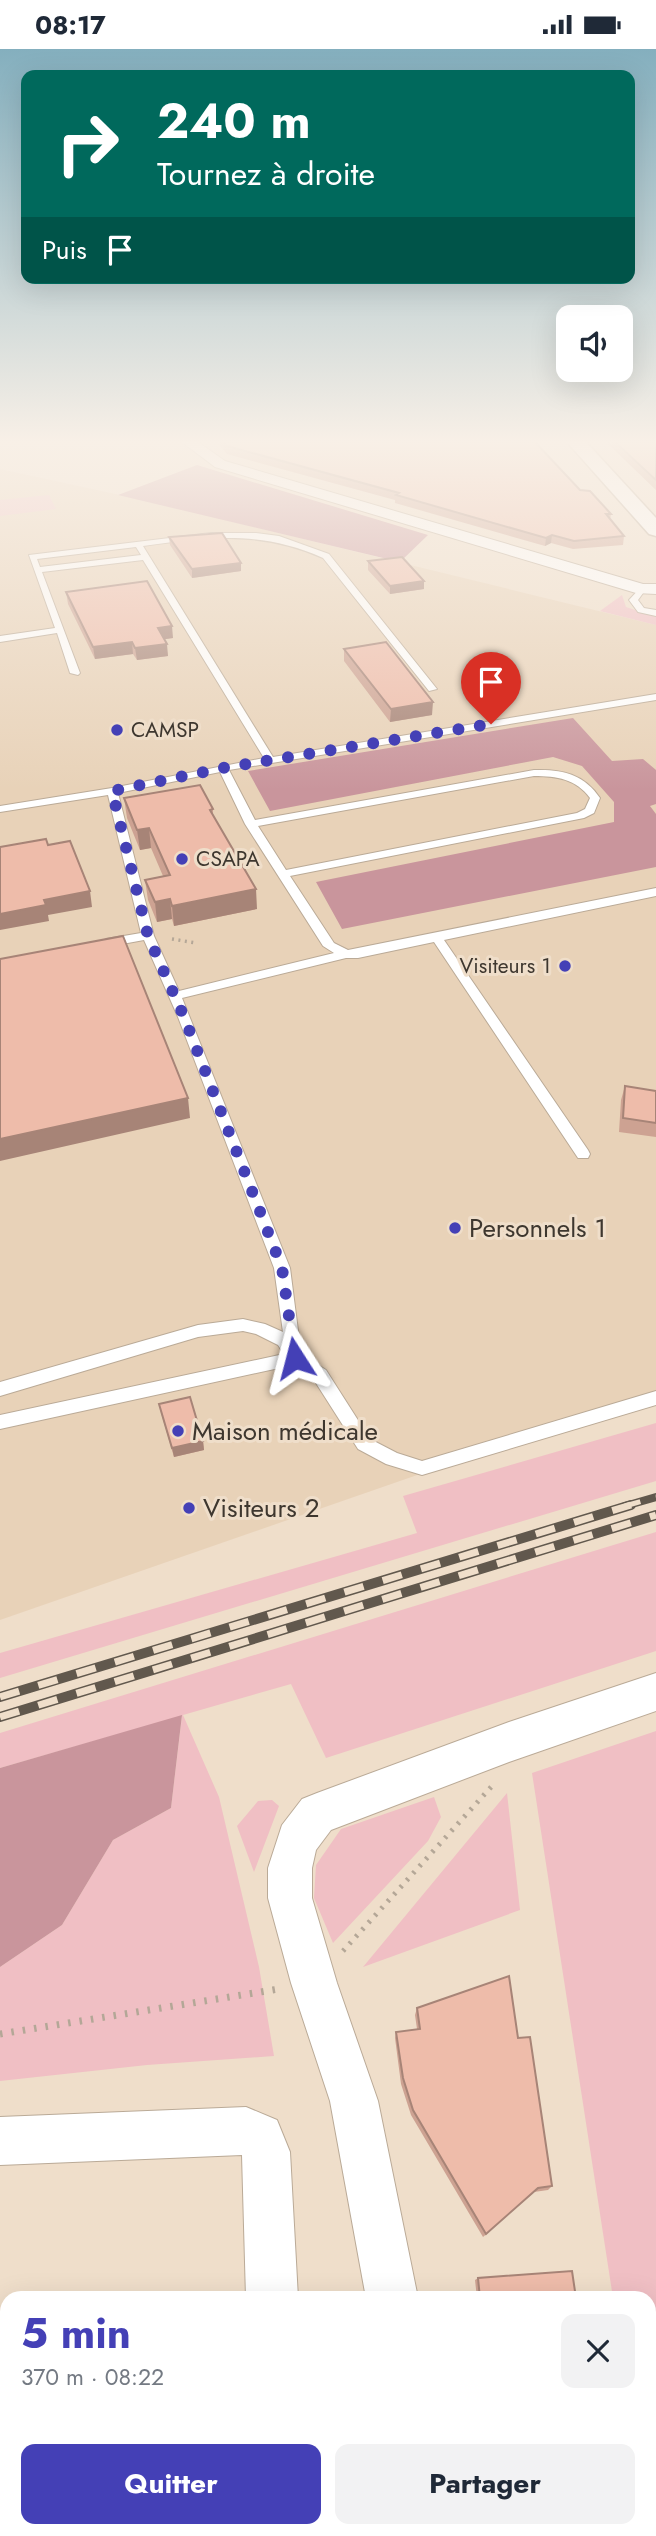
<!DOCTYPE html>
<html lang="fr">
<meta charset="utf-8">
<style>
:root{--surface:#fff;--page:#f2f2f3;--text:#1f2937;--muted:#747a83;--accent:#4440b6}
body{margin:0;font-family:Jost,sans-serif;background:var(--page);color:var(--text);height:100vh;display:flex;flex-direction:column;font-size:26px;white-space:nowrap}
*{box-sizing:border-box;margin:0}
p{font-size:23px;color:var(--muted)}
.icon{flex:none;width:38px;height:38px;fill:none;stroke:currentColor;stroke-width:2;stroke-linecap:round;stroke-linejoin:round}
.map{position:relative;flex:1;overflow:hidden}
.drawer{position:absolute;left:0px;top:2242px;width:656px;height:247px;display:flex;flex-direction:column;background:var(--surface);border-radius:21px 21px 0 0;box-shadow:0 7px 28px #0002}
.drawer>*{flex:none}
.guide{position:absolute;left:21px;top:21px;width:614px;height:214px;border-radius:14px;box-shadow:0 7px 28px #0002;background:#00695c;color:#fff;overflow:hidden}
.fabs{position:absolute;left:556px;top:256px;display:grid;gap:14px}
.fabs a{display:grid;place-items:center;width:77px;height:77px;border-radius:14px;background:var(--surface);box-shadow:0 7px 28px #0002;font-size:35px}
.pin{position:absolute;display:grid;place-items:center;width:60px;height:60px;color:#fff;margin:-72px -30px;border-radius:50% 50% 50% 0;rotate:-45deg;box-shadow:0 0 7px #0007}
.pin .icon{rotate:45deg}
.me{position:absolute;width:77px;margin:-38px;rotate:351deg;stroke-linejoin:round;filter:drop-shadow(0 0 5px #0008)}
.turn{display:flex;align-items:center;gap:24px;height:147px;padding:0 21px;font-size:32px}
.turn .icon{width:91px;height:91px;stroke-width:2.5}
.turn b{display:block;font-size:49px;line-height:60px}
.then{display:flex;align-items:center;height:66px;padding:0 21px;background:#0003;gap:14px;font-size:26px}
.round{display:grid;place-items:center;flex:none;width:74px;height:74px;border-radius:14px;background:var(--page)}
.overview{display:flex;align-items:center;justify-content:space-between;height:119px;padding:0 21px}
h1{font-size:42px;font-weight:700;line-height:52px;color:var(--accent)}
.action{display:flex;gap:14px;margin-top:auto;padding:14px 21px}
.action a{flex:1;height:80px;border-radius:14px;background:var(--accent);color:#fff;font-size:28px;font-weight:700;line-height:80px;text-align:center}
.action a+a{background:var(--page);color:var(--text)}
.status{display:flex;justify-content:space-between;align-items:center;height:49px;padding:0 35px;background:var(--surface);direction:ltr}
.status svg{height:19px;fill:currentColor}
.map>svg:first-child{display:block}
</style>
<div class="status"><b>08:17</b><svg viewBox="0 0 49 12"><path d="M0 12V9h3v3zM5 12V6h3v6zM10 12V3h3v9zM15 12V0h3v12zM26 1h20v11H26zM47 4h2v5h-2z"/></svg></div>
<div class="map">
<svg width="656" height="2487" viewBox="0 0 656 2487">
<rect width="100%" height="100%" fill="#efdeca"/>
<path fill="#e8d2b8" d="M 0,420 L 152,453 L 656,576 L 656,1343 L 0,1571 Z"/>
<path fill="#f0bfc4" d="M 49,446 L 56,460 L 0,467 L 0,451 Z
M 622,546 L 626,558 L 656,568 L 656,576 L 600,562 Z
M 656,1374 L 656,1432 L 0,1629 L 0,1604 L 417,1484 L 403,1447 Z
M 656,1483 L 656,1602 L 326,1709 L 291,1635 L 183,1666 L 219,1748 L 259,1918 L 274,2007 L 147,2016 L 0,2032 L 0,1918 L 62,1876 L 113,1791 L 171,1759 L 182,1667 L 0,1719 L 0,1684 Z
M 656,1682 L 656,2459 L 649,2460 L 649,2249 L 613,2249 L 532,1724 Z
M 507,1744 L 520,1861 L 363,1918 Z
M 434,1748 L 441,1768 L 428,1792 L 333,1894 L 314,1849 L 316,1816 L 341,1780 Z
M 272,1751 L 279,1757 L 254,1823 L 237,1777 L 258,1752 Z"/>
<path fill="#c9959c" d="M 197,416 L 428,486 L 400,513 L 118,446 Z
M 573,669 L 612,712 L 643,710 L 656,721 L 656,755 L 650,757 L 656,765 L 656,818 L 342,880 L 316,833 L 614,773 L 614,753 L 582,717 L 553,708 L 270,762 L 248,722 Z
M 182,1666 L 171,1759 L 113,1791 L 62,1876 L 0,1918 L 0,1719 Z"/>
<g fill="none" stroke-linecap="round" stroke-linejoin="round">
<g stroke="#baaa97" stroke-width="2">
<path id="lane" d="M 211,484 L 256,484 L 279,487 L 329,505 L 437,640 L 429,642 L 323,509 C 260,481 209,488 143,497 L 273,708 L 656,645 L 656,651 L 229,721 L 255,771 L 534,721 C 562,720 584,725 600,749 L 594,764 L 584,769 L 290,827 L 334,894 L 348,901 L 656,839 L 656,847 L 444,891 L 588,1101 L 590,1105 L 588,1109 L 578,1109 L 434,893 L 358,909 L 346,909 L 182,949 L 290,1219 L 301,1305 L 326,1321 L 370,1390 L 397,1404 L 422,1412 L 656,1342 L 656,1356 L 422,1426 L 386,1415 L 358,1400 L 314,1331 L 293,1316 L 0,1380 L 0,1366 L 284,1305 L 278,1296 L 256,1285 L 243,1282 L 198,1288 L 0,1347 L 0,1333 L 198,1276 L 243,1270 L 265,1275 L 283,1283 L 274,1219 L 178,968 L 144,891 L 106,898 L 100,894 L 106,890 L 141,884 L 108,746 L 0,763 L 0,757 L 112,739 L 264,709 L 143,511 L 42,523 L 80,624 L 78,626 L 70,624 L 57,584 L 0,593 L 0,587 L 55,579 L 29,506 ZM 136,498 L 141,506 L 40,518 L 37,510 ZM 220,723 L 245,775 L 323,897 L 334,904 L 179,942 L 154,887 L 118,744 ZM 534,727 C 557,727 576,730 590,749 L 585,760 L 577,764 L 286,821 L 258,777 Z
M 642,537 L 646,540 L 638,551 L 644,559 L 656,561 L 656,567 L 638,563 L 629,551 Z"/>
</g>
<g stroke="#baaa97" stroke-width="2">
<path id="street" d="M 182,393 L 198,393 L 225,412 L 643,535 L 656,535 L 656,545 L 636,544 L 215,418 Z
M 656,1624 L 656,1662 L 509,1713 L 331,1781 L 316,1801 L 312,1819 L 312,1849 L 337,1934 L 378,2052 L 418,2249 L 366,2249 L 330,2052 L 291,1934 L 268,1849 L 268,1819 L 282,1776 L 302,1750 L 317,1744 L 509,1673 Z
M 246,2058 L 277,2071 L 290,2103 L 298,2249 L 246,2249 L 242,2106 L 0,2116 L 0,2068 Z
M 255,2482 L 311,2482 L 311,2487 L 255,2487 Z
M 394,2482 L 450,2482 L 450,2487 L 394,2487 Z"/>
</g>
<g stroke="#baaa97" stroke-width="3">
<path id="secondary" d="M 567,393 L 586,393 L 656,469 L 656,487 L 649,485 Z"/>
</g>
<path stroke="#b4a797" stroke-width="3.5" stroke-dasharray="2 4.5" stroke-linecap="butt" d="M 172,890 L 196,894"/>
<path stroke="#b4a797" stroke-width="5" stroke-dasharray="2.5 7" stroke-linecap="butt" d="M 343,1902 L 492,1737"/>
<path stroke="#b4a797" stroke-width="7" stroke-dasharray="2.5 9" stroke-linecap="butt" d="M 0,1985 L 279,1940"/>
<use href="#lane" fill="#fff" fill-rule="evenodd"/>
<use href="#street" fill="#fff" fill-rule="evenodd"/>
<use href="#secondary" fill="#fff" fill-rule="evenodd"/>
<g stroke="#61584d" stroke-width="8">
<path id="rail-far1" d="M 625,1457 L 656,1448"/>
</g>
<g stroke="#61584d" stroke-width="10">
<path id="rail" d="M 0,1648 L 631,1456
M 0,1668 L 656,1466"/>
</g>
<use href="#rail-far1" stroke="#efdeca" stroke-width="5" stroke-dasharray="16" stroke-linecap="butt"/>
<use href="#rail" stroke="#efdeca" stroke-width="7" stroke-dasharray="20" stroke-linecap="butt"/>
</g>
<path fill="#cda292" d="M 217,393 L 540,393 L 540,396 L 538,396 L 580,441 L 611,465 L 610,471 L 624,487 L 623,496 L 573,500 L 551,494 L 545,497 L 395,454 L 395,451 L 227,405 Z
M 606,393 L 656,393 L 656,441 Z
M 169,488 L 241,514 L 241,522 L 192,529 L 170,496 Z
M 368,512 L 424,540 L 390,545 L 368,521 Z
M 66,543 L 173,589 L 164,590 L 168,607 L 137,611 L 133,605 L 95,610 L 68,555 Z
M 344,600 L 432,666 L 390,673 L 344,612 Z
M 124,749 L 213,760 L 213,767 L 257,860 L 174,877 L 172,870 L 157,873 L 148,851 L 145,831 L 163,827 L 151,799 L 140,801 L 127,769 Z
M 625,1037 L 656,1042 L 656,1088 L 619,1083 L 621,1051 Z
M 159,1355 L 203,1392 L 204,1401 L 174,1408 L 161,1364 Z
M 417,1959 L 518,1989 L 552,2137 L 548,2141 L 534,2143 L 483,2188 L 411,2066 L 401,2035 L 395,1989 L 396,1983 L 417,1980 L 415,1966 Z
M 478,2229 L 576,2249 L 477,2249 L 475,2231 Z
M 501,2482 L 612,2482 L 613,2487 L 502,2487 Z"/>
<path fill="#a78477" d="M 552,486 L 551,494 L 545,497 L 546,489 Z
M 241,514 L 241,522 L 192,529 L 192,520 Z
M 424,532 L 424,540 L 390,545 L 390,537 Z
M 172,577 L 173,589 L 159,591 L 158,579 Z
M 132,593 L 133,605 L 95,610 L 93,598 Z
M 167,595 L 168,607 L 137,611 L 135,599 Z
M 433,653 L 432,666 L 390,673 L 391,660 Z
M 149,779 L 151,799 L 140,801 L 137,781 Z
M 256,840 L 257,860 L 174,877 L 172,857 Z
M 90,842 L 92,858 L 48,866 L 49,872 L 0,881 L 0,865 L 44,851 Z
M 170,850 L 172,870 L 157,873 L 155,853 Z
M 188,1049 L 190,1069 L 0,1112 L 0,1090 Z
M 203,1392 L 204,1401 L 174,1408 L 172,1399 Z
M 101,2482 L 107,2482 L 107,2487 L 101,2487 Z"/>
<path fill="#eebcaa" stroke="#a78477" stroke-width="2" d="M 223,393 L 535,393 L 580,441 L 590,442 L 611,465 L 606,465 L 624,487 L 574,492 L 552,486 L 546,489 L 396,446 L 399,444 L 227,397 Z
M 615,393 L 656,393 L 656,431 Z
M 222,484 L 241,514 L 192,520 L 169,488 Z
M 402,508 L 424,532 L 390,537 L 368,512 Z
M 147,532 L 172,577 L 158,579 L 167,595 L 135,599 L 132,593 L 93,598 L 66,543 Z
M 386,593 L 433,653 L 391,660 L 344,600 Z
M 200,736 L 213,760 L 210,761 L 256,840 L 172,857 L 170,850 L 155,853 L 145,831 L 170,826 L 149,779 L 137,781 L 124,749 Z
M 46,790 L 48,796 L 70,792 L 90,842 L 44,851 L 46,856 L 0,865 L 0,798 Z
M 123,887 L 188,1049 L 0,1090 L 0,910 Z
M 625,1037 L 656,1042 L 656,1074 L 623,1069 Z
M 190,1348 L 203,1392 L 172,1399 L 159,1355 Z
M 509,1927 L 518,1989 L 530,1988 L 552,2137 L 538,2139 L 486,2185 L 413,2061 L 403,2029 L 396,1983 L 420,1980 L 417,1959 Z
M 572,2222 L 576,2249 L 480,2249 L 478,2229 Z
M 0,2289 L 7,2289 L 7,2482 L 101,2482 L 101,2487 L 0,2487 Z
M 505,2482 L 612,2482 L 613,2487 L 505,2487 Z"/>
<linearGradient id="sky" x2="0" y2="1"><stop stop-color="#84afbe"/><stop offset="0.53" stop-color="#f8f0e7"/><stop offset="1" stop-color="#f8f0e7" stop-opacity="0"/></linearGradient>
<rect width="656" height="741" fill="url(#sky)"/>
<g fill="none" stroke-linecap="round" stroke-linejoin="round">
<path stroke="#4440b6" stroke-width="12" stroke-dasharray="0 21.6" d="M 295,1309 L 282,1219 L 184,968 L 148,887 L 112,742 L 223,719 L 491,675"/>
</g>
<g fill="#4440b6" stroke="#efdeca" stroke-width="2.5">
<circle cx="117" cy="681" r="7"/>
<circle cx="182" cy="810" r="7"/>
<circle cx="565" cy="917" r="7"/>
<circle cx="455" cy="1179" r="7"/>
<circle cx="178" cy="1382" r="7"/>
<circle cx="189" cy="1459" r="7"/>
</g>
<g text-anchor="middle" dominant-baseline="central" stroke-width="6" stroke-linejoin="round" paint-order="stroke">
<g font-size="21" fill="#3e372f" stroke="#efdeca" text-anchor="start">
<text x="131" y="681">CAMSP</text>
<text x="196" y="810">CSAPA</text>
<text x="551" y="917" text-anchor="end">Visiteurs 1</text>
</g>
<g font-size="26" fill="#3e372f" stroke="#efdeca" text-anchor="start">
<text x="469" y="1179">Personnels 1</text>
<text x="192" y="1382">Maison médicale</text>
<text x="203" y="1459">Visiteurs 2</text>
</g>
</g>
</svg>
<div class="fabs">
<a><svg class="icon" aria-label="sound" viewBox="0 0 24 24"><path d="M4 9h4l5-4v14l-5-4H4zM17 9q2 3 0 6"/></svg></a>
</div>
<div class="pin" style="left:491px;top:675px;background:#d93025"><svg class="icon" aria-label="arrive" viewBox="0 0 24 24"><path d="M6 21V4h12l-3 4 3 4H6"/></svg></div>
<svg class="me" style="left:295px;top:1309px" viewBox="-20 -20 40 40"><path d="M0-17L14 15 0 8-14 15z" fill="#4440b6" stroke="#fff" stroke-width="4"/></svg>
<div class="guide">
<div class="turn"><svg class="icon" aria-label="right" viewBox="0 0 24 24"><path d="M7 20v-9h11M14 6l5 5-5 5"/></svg><div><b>240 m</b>Tournez à droite</div></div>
<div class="then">Puis<svg class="icon" aria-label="arrive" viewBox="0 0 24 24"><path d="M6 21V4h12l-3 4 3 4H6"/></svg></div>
</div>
<section class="drawer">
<div class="overview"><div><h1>5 min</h1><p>370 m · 08:22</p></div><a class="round"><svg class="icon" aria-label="close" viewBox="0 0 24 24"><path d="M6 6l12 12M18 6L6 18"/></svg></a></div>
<div class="action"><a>Quitter</a><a>Partager</a></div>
</section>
</div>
